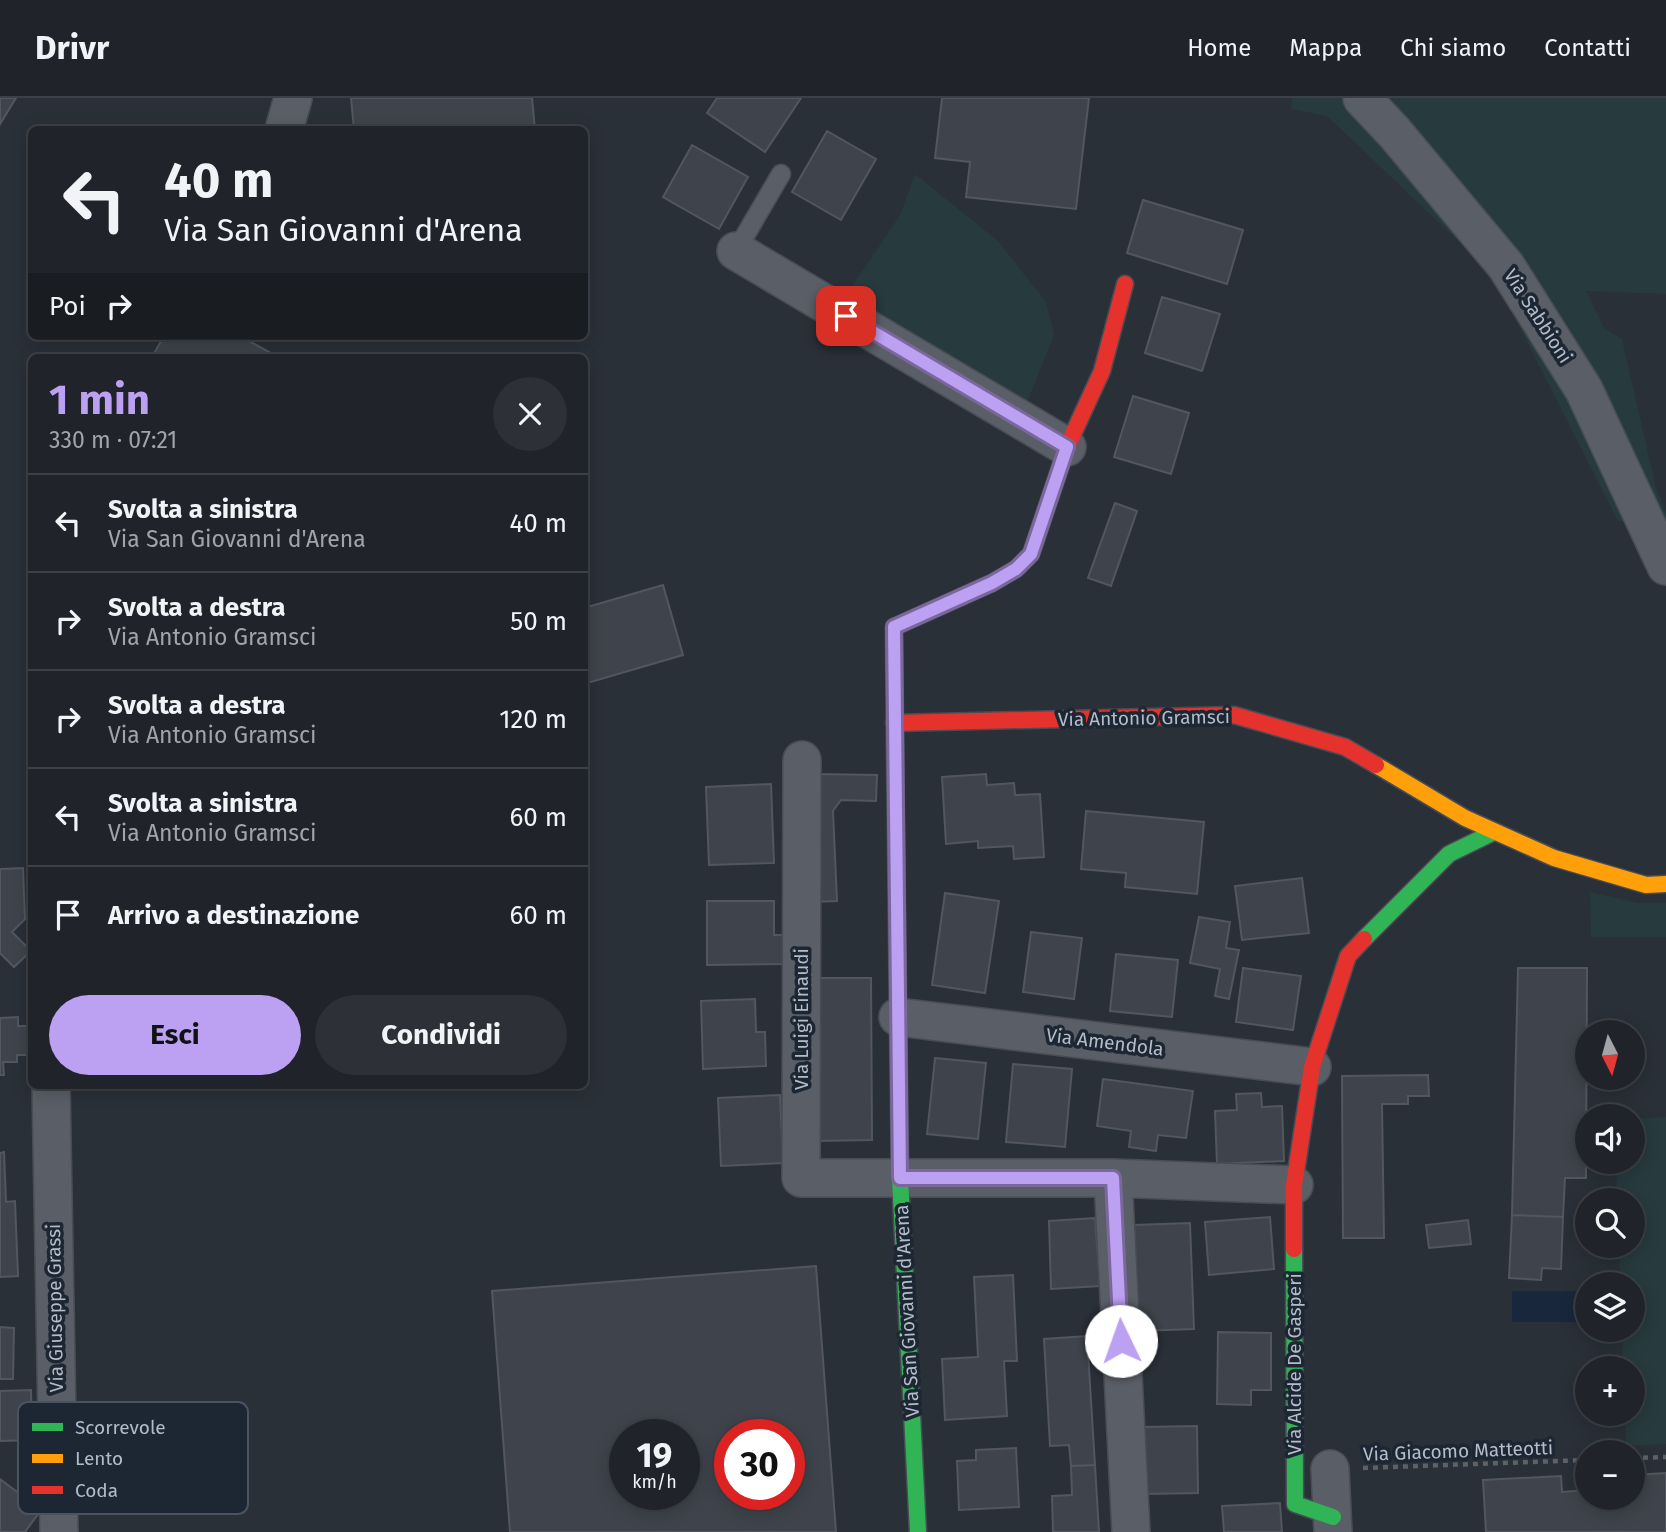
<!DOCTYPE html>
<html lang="it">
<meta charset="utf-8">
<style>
:root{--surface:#20242a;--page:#2d3036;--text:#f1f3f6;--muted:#a2a4a8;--line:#3d4147;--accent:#bca0f2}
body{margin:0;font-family:"Fira Sans",sans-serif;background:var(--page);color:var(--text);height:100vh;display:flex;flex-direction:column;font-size:26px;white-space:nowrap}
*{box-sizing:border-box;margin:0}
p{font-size:23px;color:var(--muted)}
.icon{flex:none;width:38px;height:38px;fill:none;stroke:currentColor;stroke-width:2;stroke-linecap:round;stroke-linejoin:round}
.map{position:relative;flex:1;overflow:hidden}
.side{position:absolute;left:28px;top:256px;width:560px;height:735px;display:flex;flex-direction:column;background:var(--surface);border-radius:10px;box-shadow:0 4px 18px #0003,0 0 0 2px var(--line)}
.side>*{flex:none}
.hud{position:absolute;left:28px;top:28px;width:560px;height:214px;border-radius:10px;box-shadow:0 4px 18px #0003,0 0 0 2px var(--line);background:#20242a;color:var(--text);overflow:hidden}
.needle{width:46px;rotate:174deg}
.fabs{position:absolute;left:1575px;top:922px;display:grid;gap:14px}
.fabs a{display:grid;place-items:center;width:70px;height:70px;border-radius:50%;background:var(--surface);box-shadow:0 4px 18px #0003,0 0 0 2px var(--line);font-size:35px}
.speed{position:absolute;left:609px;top:1321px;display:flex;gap:14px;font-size:35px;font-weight:700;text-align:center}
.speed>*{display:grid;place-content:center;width:91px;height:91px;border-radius:50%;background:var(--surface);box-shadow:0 4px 18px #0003,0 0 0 2px var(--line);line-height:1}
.speed small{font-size:18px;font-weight:400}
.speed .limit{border:10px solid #d22;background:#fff;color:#111}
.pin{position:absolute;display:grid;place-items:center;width:60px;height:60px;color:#fff;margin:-30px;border-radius:14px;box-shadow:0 4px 10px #0006}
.me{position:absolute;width:77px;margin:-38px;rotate:357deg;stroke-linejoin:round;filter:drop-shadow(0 0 5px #0008)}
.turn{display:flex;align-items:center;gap:24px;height:147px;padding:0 21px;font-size:32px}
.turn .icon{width:91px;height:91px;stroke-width:2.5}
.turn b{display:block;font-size:49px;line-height:60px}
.then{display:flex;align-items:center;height:66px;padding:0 21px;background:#0003;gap:14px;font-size:26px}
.round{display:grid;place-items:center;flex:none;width:74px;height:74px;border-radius:37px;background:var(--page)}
.head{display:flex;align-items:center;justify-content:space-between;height:119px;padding:0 21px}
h1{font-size:42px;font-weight:700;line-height:52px;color:var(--accent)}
.primary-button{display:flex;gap:14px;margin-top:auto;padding:14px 21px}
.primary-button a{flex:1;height:80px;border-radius:42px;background:var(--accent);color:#111;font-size:28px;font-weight:700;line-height:80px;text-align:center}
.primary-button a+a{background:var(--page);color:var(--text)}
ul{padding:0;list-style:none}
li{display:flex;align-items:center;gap:21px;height:98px;padding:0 21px;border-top:2px solid var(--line)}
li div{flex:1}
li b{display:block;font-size:26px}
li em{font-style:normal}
header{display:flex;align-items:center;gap:42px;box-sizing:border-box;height:98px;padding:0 35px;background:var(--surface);border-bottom:2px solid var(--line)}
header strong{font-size:33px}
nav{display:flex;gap:38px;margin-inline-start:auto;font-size:24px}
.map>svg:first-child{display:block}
</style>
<header>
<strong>Drivr</strong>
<nav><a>Home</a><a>Mappa</a><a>Chi siamo</a><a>Contatti</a></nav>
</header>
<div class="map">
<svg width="1666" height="1434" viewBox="0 0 1666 1434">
<rect width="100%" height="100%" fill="#2a3038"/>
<path fill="#273a3e" d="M 1292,0 L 1349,0 L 1499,171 L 1636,424 L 1618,423 L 1492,175 L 1327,18 L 1291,11 Z
M 1380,0 L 1666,0 L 1666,196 L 1586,193 L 1604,230 L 1622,241 L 1656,390 L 1666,414 L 1666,435 Z
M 915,76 L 998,143 L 1046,204 L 1054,237 L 1024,312 L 843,202 L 900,117 Z
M 1590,794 L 1638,805 L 1666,805 L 1666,839 L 1591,839 Z
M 1666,1019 L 1666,1346 L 1626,1348 L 1625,1316 L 1633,1316 L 1633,1270 L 1623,1270 L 1622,1232 L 1633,1232 L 1633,1186 L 1620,1186 L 1619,1148 L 1633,1148 L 1633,1102 L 1617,1102 L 1616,1064 L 1633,1064 L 1633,1021 Z"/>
<path fill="#19273c" d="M 1512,1193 L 1587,1193 L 1587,1224 L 1512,1224 Z"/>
<path fill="#3f444c" stroke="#52575f" stroke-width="2" fill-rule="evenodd" d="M 0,0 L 16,0 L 0,26 Z
M 351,0 L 532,0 L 535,32 L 354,32 Z
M 717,0 L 801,0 L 765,54 L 707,15 Z
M 942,0 L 1089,0 L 1076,111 L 966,99 L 970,64 L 935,60 Z
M 827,33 L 876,61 L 841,122 L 792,94 Z
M 692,47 L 748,79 L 719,131 L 663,99 Z
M 1143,102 L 1243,132 L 1227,186 L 1127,155 Z
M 1162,199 L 1220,216 L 1202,273 L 1145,255 Z
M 164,238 L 240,238 L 278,259 L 152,259 Z
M 1133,298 L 1189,315 L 1171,376 L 1114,359 Z
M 1115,405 L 1137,413 L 1111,488 L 1088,480 Z
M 663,487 L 683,557 L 584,586 L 584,510 Z
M 818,676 L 877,677 L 876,703 L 841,702 L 833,713 L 837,803 L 811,804 Z
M 986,676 L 987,687 L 1014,685 L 1015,697 L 1040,696 L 1044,759 L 1014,761 L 1013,748 L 978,750 L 978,743 L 946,746 L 942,679 Z
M 771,686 L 774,765 L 709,767 L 706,689 Z
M 1086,713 L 1204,724 L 1197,796 L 1125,789 L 1126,775 L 1081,771 Z
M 23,770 L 25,821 L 12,834 L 31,853 L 14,869 L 0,855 L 0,771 Z
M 1302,780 L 1309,835 L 1242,842 L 1235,788 Z
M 945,795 L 999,803 L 985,895 L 932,887 Z
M 707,803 L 774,803 L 774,837 L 787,837 L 787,866 L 707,867 Z
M 1199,819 L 1230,824 L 1226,850 L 1239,852 L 1229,901 L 1215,898 L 1220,871 L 1190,865 Z
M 1031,834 L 1082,840 L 1074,901 L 1023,894 Z
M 1116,856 L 1178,862 L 1172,919 L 1110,913 Z
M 1243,870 L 1301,878 L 1293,932 L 1236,924 Z
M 1518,870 L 1587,870 L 1586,1080 L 1565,1080 L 1563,1119 L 1512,1117 Z
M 814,880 L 871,880 L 872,1042 L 815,1043 Z
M 755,901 L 756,934 L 765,934 L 766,968 L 703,971 L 701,903 Z
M 18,919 L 18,928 L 32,928 L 32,957 L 17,957 L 17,964 L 3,964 L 4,977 L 0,977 L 0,920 Z
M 935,960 L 986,965 L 978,1041 L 927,1036 Z
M 1013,966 L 1072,971 L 1065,1049 L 1006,1044 Z
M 1428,977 L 1429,998 L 1408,998 L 1408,1006 L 1382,1006 L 1384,1140 L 1343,1140 L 1342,978 Z
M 1103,981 L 1193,993 L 1186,1040 L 1158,1037 L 1156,1053 L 1129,1049 L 1131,1033 L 1097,1028 Z
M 1261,995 L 1262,1009 L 1282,1008 L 1284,1063 L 1217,1066 L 1215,1013 L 1237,1012 L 1236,996 Z
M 780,997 L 783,1065 L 721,1068 L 718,1000 Z
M 4,1054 L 6,1104 L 15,1103 L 18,1178 L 0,1179 L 0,1055 Z
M 1512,1117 L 1563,1119 L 1561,1171 L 1542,1170 L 1541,1182 L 1509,1180 Z
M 1270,1119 L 1274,1171 L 1209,1177 L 1205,1124 Z
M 1095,1120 L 1100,1188 L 1051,1191 L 1049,1123 Z
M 1468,1122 L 1471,1146 L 1429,1150 L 1426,1127 Z
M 1190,1125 L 1194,1231 L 1138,1233 L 1134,1127 Z
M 816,1168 L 836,1434 L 510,1434 L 492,1193 ZM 625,1337 L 684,1337 L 684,1396 L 625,1396 ZM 730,1337 L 789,1337 L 789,1396 L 730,1396 Z
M 1013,1177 L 1017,1263 L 1004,1263 L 1007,1318 L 945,1322 L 942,1261 L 978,1259 L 974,1179 Z
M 0,1229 L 14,1230 L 13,1281 L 0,1281 Z
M 1218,1234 L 1271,1235 L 1271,1292 L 1251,1292 L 1251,1307 L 1217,1306 Z
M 1087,1238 L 1095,1367 L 1071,1368 L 1069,1347 L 1050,1348 L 1044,1241 Z
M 31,1292 L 32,1342 L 0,1343 L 0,1293 Z
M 1197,1328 L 1198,1395 L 1142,1396 L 1141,1329 Z
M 1016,1350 L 1019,1409 L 959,1412 L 957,1363 L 976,1362 L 976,1352 Z
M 1095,1367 L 1099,1434 L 1053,1434 L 1052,1398 L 1072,1397 L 1071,1368 Z
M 1666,1375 L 1666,1434 L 1486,1434 L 1483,1382 L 1561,1378 L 1562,1394 L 1587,1392 L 1587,1400 L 1633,1400 L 1633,1377 Z
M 0,1381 L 41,1412 L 25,1434 L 0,1434 Z
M 1280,1405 L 1282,1434 L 1224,1434 L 1222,1408 Z"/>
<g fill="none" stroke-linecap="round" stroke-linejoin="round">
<g stroke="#484c55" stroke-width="21">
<path id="lane" d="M 736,153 L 781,76"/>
</g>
<g stroke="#484c55" stroke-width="40">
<path id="street" d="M 1362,0 L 1394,34 L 1506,168 L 1584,292 L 1666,468
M 284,32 L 293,0
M 736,153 L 1067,349
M 802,662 L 801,1080 L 1113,1080 L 1294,1087
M 898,919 L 1312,969
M 51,987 L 59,1434
M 1113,1080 L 1131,1434
M 1330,1371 L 1333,1434"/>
</g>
<g stroke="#484c55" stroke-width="19">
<path id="fast" d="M 1364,841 L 1449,756 L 1494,734
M 898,918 L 900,1080 L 918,1434
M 1294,1151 L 1295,1406 L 1333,1419"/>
</g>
<g stroke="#484c55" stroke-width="19">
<path id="slow" d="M 895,648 L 898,918
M 1376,667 L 1465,720 L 1554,760 L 1646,787 L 1666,786"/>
</g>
<g stroke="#484c55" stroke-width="19">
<path id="jam" d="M 894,625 L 1234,617 L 1345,649 L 1376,667
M 895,648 L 894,529 L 992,485 L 1016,471 L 1031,456 L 1067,349 L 1102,273 L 1125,186
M 1294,1151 L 1294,1087 L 1312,969 L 1348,858 L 1364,841"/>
</g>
<path stroke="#5c6268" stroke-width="4.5" stroke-dasharray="5 5" stroke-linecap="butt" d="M 1633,1360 L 1666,1359
M 1363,1370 L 1587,1362"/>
<use href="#lane" stroke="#5a5e66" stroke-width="18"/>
<use href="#street" stroke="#5a5e66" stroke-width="37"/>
<use href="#fast" stroke="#30b455" stroke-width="16"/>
<use href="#slow" stroke="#ff9f0a" stroke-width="16"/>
<use href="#jam" stroke="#e5322d" stroke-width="16"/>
</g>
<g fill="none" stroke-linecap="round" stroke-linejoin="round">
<g stroke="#7a689d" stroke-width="18">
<path id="route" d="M 846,218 L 1067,349 L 1031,456 L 1016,471 L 992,485 L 894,529 L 900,1080 L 1113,1080 L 1121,1243"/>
</g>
<use href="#route" stroke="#bca0f2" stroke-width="12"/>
</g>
<g text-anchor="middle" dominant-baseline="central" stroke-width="7" stroke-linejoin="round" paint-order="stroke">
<g font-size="19" fill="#b4bcc9" stroke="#1d2633">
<text transform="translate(1538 218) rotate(57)">Via Sabbioni</text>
<text transform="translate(1144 620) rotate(-1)">Via Antonio Gramsci</text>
<text transform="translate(801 921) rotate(-90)">Via Luigi Einaudi</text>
<text transform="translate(1105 944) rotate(7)">Via Amendola</text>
<text transform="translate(55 1210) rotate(-91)">Via Giuseppe Grassi</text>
<text transform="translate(907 1213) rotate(-93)">Via San Giovanni d'Arena</text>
<text transform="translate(1294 1266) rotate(-90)">Via Alcide De Gasperi</text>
<text transform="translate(1458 1353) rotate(-2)">Via Giacomo Matteotti</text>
</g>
</g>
<rect x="18" y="1304" width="230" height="112" rx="10" fill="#1d2633" stroke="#4a5360" stroke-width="2"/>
<rect x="32" y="1325" width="31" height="8" fill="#30b455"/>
<rect x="32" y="1356" width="31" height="9" fill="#ff9f0a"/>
<rect x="32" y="1388" width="31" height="8" fill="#e5322d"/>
<g font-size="19" fill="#b4bcc9">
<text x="75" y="1336">Scorrevole</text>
<text x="75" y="1367">Lento</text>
<text x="75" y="1399">Coda</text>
</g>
</svg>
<div class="fabs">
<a><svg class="needle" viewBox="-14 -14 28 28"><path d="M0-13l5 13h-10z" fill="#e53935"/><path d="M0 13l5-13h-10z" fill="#a2a4a8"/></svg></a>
<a><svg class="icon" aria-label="sound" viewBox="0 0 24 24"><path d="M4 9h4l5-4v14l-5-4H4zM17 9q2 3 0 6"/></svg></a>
<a><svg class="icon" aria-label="search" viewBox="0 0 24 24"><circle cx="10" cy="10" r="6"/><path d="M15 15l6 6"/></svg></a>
<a><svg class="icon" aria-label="layers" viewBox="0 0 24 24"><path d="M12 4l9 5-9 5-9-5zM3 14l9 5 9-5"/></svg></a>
<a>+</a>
<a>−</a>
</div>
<div class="speed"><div>19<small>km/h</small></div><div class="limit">30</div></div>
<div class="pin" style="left:846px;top:218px;background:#d93025"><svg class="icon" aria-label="arrive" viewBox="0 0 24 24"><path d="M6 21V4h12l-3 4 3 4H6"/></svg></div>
<svg class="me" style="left:1121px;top:1243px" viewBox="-20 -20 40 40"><circle r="19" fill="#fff"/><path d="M0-13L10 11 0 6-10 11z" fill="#bca0f2"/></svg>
<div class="hud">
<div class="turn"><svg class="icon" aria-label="left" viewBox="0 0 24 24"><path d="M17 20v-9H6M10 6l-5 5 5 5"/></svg><div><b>40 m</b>Via San Giovanni d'Arena</div></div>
<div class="then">Poi<svg class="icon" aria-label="right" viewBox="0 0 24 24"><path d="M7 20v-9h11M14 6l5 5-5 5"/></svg></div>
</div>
<section class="side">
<div class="head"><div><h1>1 min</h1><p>330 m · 07:21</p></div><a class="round"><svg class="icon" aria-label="close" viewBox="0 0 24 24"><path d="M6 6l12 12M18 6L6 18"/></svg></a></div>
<ul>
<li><svg class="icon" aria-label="left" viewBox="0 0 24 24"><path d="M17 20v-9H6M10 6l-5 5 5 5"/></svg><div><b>Svolta a sinistra</b><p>Via San Giovanni d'Arena</p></div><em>40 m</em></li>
<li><svg class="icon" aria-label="right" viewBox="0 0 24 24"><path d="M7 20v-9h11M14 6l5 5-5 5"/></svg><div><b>Svolta a destra</b><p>Via Antonio Gramsci</p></div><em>50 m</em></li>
<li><svg class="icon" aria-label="right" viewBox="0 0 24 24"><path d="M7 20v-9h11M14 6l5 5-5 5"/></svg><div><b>Svolta a destra</b><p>Via Antonio Gramsci</p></div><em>120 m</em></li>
<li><svg class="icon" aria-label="left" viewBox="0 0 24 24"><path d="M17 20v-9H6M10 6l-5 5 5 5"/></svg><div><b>Svolta a sinistra</b><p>Via Antonio Gramsci</p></div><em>60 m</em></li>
<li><svg class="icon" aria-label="arrive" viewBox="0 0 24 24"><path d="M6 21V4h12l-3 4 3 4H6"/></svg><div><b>Arrivo a destinazione</b></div><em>60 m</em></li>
</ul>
<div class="primary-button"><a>Esci</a><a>Condividi</a></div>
</section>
</div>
